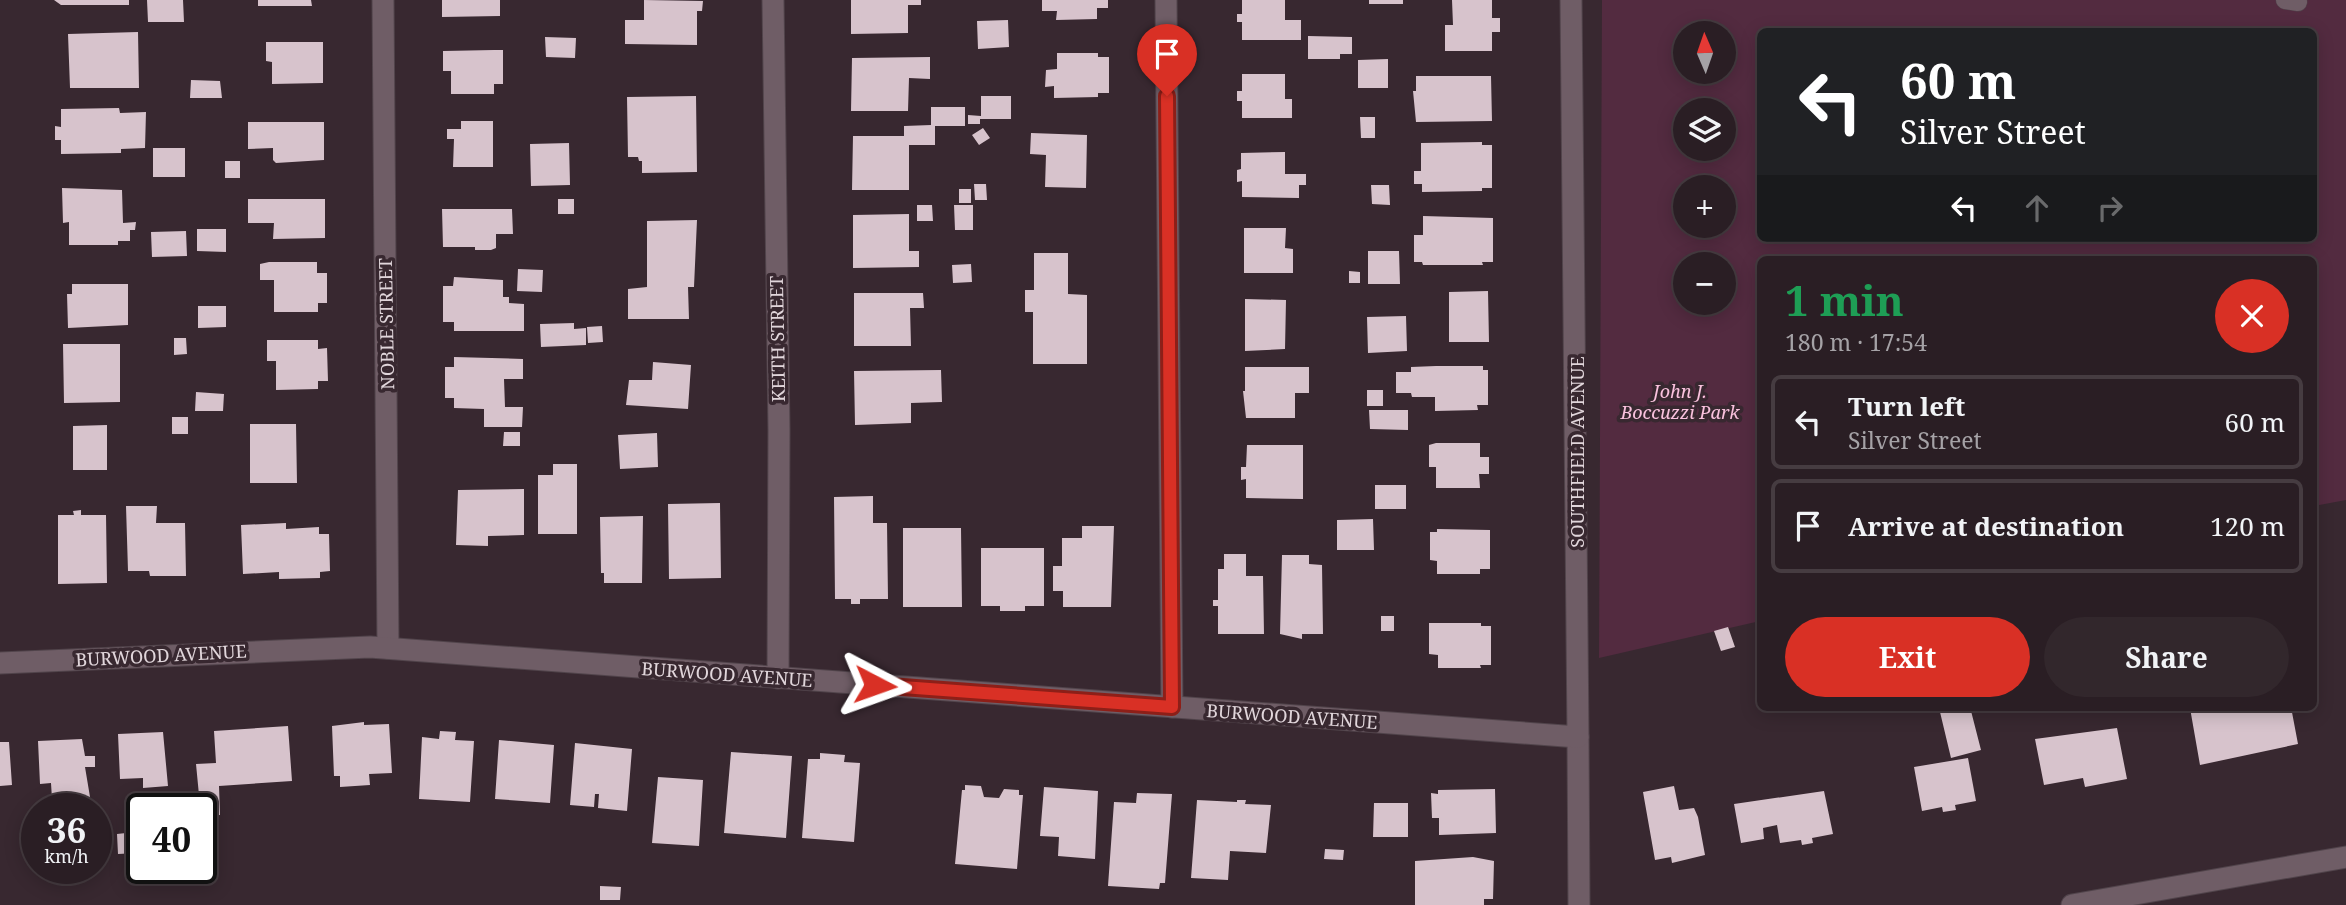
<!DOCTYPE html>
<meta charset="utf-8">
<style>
:root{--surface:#2a1e24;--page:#32272c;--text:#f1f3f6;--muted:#a5a2a6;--line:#463c41;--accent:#d93025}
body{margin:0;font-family:"Noto Serif",serif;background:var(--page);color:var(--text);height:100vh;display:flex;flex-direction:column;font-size:26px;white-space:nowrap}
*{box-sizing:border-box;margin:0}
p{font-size:23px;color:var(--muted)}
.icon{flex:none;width:38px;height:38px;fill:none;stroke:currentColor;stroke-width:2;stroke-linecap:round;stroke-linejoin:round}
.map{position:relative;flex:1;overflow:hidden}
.drawer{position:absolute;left:1757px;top:256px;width:560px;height:455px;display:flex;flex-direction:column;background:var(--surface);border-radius:10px;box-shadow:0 4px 18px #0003,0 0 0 2px var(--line)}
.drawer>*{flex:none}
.top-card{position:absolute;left:1757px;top:28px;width:560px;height:214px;border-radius:10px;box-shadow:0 4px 18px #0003,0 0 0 2px var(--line);background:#202124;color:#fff;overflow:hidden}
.needle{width:46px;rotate:358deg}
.fabs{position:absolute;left:1673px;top:21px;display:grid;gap:14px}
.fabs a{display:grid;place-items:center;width:63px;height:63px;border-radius:50%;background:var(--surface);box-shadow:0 4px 18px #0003,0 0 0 2px var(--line);font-size:35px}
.speed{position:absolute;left:21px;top:793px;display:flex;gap:14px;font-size:35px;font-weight:700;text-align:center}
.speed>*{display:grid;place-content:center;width:91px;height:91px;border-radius:50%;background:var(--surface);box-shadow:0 4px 18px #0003,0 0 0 2px var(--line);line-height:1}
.speed small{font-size:18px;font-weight:400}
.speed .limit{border:4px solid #111;border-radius:10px;background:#fff;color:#111}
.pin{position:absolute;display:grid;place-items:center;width:60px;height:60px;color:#fff;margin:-72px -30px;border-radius:50% 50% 50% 0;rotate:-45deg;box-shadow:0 0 7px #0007}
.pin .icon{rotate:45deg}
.me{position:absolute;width:77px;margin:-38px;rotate:94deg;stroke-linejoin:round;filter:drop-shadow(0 0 5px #0008)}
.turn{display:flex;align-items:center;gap:24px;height:147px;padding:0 28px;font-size:32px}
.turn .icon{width:91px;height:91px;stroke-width:2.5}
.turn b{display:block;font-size:49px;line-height:60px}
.lanes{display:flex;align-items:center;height:66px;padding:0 28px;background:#0003;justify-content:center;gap:35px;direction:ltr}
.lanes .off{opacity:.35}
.round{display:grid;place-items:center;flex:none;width:74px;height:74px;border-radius:37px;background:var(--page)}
.headline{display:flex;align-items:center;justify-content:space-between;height:119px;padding:0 28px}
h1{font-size:42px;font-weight:700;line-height:52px;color:#1e9e55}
.action{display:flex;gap:14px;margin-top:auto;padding:14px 28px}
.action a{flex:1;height:80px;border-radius:42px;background:var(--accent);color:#fff;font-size:28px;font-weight:700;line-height:80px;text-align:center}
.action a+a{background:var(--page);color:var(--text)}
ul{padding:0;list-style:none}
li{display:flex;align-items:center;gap:21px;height:94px;margin:0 14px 10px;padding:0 14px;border:4px solid var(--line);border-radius:10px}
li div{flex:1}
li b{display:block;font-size:26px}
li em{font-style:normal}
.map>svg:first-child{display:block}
</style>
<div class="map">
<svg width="2346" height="905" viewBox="0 0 2346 905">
<rect width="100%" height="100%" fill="#382830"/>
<path fill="#532b40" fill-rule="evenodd" d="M 1602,0 L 2346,0 L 2346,500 L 2314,506 L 2314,259 L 1760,259 L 1760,621 L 1599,658 ZM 1760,32 L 2314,32 L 2314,238 L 1760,238 ZM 1685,33 L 1724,33 L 1724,72 L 1685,72 ZM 1685,110 L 1724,110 L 1724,149 L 1685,149 ZM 1685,187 L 1724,187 L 1724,226 L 1685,226 ZM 1685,264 L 1724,264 L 1724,303 L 1685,303 Z"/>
<path fill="#d7c3cc" d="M 54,0 L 129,0 L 129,5 L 61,5 Z
M 147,0 L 183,0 L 184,22 L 148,22 Z
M 258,0 L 311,0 L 312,6 L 258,6 Z
M 442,0 L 500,0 L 500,16 L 442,17 Z
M 644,0 L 703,1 L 702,11 L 697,11 L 697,45 L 625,44 L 625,20 L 644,20 Z
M 851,0 L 921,0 L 921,5 L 908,5 L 908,33 L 851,34 Z
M 1042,0 L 1108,0 L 1108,8 L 1097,8 L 1097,19 L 1056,20 L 1057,11 L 1042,11 Z
M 1242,0 L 1285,0 L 1285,20 L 1301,20 L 1301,40 L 1242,40 L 1242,22 L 1237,22 L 1237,14 L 1242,14 Z
M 1369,0 L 1403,0 L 1403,4 L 1369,4 Z
M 1452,0 L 1492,0 L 1492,18 L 1500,18 L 1500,32 L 1492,32 L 1492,51 L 1445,51 L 1445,25 L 1453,25 Z
M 1008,20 L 1009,47 L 978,49 L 977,21 Z
M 138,32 L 139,88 L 70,88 L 68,34 Z
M 1308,36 L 1352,37 L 1352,54 L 1340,54 L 1340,59 L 1308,59 Z
M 545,37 L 576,38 L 575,58 L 546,57 Z
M 266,42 L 323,42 L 323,83 L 272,84 L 272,62 L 266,61 Z
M 494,50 L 503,50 L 503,84 L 494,84 L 494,94 L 451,94 L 451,71 L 443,71 L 443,51 Z
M 1057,53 L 1098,53 L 1098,57 L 1109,57 L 1109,93 L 1098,93 L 1098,97 L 1054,98 L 1054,86 L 1045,87 L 1046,70 L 1057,69 Z
M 930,57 L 930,79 L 909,78 L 908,111 L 851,111 L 852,58 Z
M 1388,59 L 1388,88 L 1358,88 L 1358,60 Z
M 1242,74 L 1285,74 L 1285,99 L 1292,99 L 1292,118 L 1242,118 L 1242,101 L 1237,101 L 1237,91 L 1242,91 Z
M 1416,76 L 1491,76 L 1492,121 L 1416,122 L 1413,91 L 1416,91 Z
M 191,80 L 220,81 L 222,98 L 190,98 Z
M 696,96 L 697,172 L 642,173 L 642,161 L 639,161 L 638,157 L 628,157 L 627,97 Z
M 981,96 L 1011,96 L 1011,119 L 980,119 L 980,124 L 968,124 L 968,115 L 981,116 Z
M 931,107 L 965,107 L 965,126 L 935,126 L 935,145 L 909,145 L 909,190 L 852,190 L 853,136 L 904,136 L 904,126 L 931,125 Z
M 119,108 L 120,113 L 146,112 L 145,148 L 121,149 L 121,153 L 61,154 L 61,140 L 55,140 L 55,126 L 61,127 L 61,109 Z
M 1360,117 L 1375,117 L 1375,138 L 1361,138 Z
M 461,121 L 493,121 L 493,167 L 453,167 L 454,139 L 447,139 L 447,129 L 461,129 Z
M 248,122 L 324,122 L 324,160 L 276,163 L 273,160 L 273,148 L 248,149 Z
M 983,128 L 990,138 L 979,145 L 972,135 Z
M 1031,133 L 1087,135 L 1086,188 L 1045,187 L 1046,155 L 1030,154 Z
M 1482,142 L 1482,145 L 1492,145 L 1492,188 L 1482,188 L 1482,191 L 1422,192 L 1422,184 L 1414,184 L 1414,171 L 1421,171 L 1421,143 Z
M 569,143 L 570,185 L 531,186 L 530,144 Z
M 153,148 L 185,148 L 185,177 L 153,177 Z
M 1285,152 L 1285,174 L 1306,174 L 1306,185 L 1299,185 L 1299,198 L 1242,197 L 1242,181 L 1237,182 L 1237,170 L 1241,169 L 1241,153 Z
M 225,161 L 240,161 L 240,178 L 225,178 Z
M 974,184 L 986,184 L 987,200 L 975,200 Z
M 1371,185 L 1389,185 L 1390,205 L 1372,204 Z
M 62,188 L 122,190 L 123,223 L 136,222 L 135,230 L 130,230 L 130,241 L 118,241 L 118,245 L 69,245 L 69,222 L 63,223 Z
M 959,189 L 971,189 L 971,203 L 959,203 Z
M 248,199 L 325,199 L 325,238 L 273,239 L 274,223 L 248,223 Z
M 558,199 L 574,199 L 574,214 L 558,214 Z
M 917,205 L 932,205 L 933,221 L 917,221 Z
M 954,205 L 973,205 L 973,230 L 955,230 Z
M 442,209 L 512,209 L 513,234 L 496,234 L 496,248 L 491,250 L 475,250 L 475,247 L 443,247 Z
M 909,214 L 909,251 L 919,251 L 919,267 L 853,268 L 853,215 Z
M 1423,216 L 1493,218 L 1493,262 L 1482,262 L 1483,265 L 1423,265 L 1422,262 L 1414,262 L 1414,235 L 1423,235 Z
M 697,220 L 694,287 L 688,287 L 689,319 L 628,319 L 628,289 L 647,287 L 647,221 Z
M 1244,228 L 1286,228 L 1285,248 L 1293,249 L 1293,273 L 1244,273 Z
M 197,229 L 226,229 L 226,252 L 197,251 Z
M 186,231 L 187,256 L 152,257 L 151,232 Z
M 1368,251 L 1399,251 L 1400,284 L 1368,284 Z
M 1034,253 L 1068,253 L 1068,294 L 1087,295 L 1087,364 L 1033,364 L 1033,312 L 1025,312 L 1025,290 L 1034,290 Z
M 269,262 L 317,262 L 317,273 L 327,273 L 327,303 L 318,303 L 318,312 L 274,312 L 274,280 L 260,280 L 260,264 Z
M 971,264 L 972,282 L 953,283 L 952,265 Z
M 518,269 L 543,270 L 542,292 L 517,291 Z
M 1349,271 L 1360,272 L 1360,283 L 1349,283 Z
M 454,277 L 503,280 L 503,297 L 509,297 L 509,303 L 524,304 L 524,331 L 454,331 L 454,322 L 443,322 L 443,286 L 453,286 Z
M 72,284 L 128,284 L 128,325 L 68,328 L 67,294 L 72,294 Z
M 1488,291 L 1489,342 L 1449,342 L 1449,292 Z
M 854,293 L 923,293 L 924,308 L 910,308 L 911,346 L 854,346 Z
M 1245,299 L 1286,300 L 1285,349 L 1245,351 Z
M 198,306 L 226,306 L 226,327 L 198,328 Z
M 1406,316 L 1407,351 L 1368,353 L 1367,317 Z
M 574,323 L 574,329 L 586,328 L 586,345 L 541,347 L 540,324 Z
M 602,326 L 603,342 L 588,343 L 587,327 Z
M 174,338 L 186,338 L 187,354 L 174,355 Z
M 267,340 L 318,340 L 318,349 L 327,348 L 328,381 L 318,381 L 318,389 L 276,390 L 276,361 L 267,361 Z
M 63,344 L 120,344 L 120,402 L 64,403 Z
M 454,357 L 523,359 L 523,379 L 504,379 L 505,407 L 523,407 L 522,427 L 484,427 L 484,409 L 454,408 L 454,398 L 445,398 L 445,367 L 454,367 Z
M 653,362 L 691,365 L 688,409 L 626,405 L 629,380 L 652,380 Z
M 1436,366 L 1483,366 L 1483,370 L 1488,370 L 1488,405 L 1477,405 L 1478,410 L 1435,411 L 1435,397 L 1412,397 L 1411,393 L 1396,393 L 1396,372 L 1411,372 L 1411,367 Z
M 1245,367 L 1309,367 L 1309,393 L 1295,393 L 1295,418 L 1246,418 L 1243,391 L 1245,391 Z
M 941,370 L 942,402 L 911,403 L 911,423 L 855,425 L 854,371 Z
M 1367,390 L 1383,390 L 1383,406 L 1367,406 Z
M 196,392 L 224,394 L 223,411 L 195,411 Z
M 1369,410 L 1408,410 L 1408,430 L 1370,429 Z
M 172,417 L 188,417 L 188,434 L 172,434 Z
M 250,424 L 296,424 L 297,483 L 250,483 Z
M 107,425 L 107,470 L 73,470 L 73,426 Z
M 504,432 L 520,432 L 520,446 L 503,446 Z
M 657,433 L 658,467 L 620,469 L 618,435 Z
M 1436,443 L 1480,443 L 1480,457 L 1489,457 L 1489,474 L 1479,474 L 1480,488 L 1436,488 L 1436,467 L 1429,467 L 1429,445 Z
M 1247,445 L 1303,445 L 1303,499 L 1246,498 L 1246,479 L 1241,480 L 1241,467 L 1246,467 Z
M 553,464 L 577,464 L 577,534 L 538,534 L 538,475 L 553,475 Z
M 1375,485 L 1406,485 L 1406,509 L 1375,509 Z
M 524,489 L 524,535 L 488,536 L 488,546 L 456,545 L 458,490 Z
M 873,496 L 873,523 L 887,523 L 888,599 L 860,599 L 860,604 L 851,604 L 851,599 L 835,599 L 834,497 Z
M 720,503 L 721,578 L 669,579 L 668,504 Z
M 126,506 L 157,506 L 156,523 L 185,523 L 186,576 L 150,576 L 149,571 L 128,571 Z
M 81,510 L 81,515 L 106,515 L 107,583 L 58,584 L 58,515 L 74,515 L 73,511 Z
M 643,516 L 642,583 L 604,583 L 604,573 L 601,573 L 600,517 Z
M 1373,519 L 1374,550 L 1337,550 L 1337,520 Z
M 286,523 L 286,529 L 319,527 L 319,534 L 329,534 L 330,571 L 320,572 L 320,578 L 279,579 L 279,572 L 243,574 L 241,525 Z
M 1082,526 L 1114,526 L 1111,607 L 1063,607 L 1063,591 L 1053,591 L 1053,566 L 1062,566 L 1062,538 L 1082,538 Z
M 903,528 L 961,528 L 962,607 L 903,607 Z
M 1437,529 L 1490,530 L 1490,569 L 1480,569 L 1480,574 L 1437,574 L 1437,561 L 1430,560 L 1430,532 L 1437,532 Z
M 981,548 L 1044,548 L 1044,606 L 1025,606 L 1025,611 L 1000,611 L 1000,606 L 981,606 Z
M 1224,554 L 1246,554 L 1246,576 L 1263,576 L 1264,634 L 1218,634 L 1218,606 L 1213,606 L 1213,600 L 1218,600 L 1218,569 L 1224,569 Z
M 1282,555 L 1309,555 L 1309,564 L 1322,565 L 1323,634 L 1302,634 L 1302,639 L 1280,634 Z
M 1381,616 L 1394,616 L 1394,631 L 1381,631 Z
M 1429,623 L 1481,623 L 1481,626 L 1491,626 L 1491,665 L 1480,665 L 1481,668 L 1438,668 L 1438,655 L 1429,654 Z
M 1728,627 L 1735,647 L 1721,651 L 1714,631 Z
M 1962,707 L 1970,707 L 1981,750 L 1951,758 L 1940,712 Z
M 2291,707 L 2298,744 L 2200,765 L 2190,708 Z
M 364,722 L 364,725 L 389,724 L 392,773 L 369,774 L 370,785 L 340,787 L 340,776 L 334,776 L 332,726 Z
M 288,726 L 292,781 L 219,786 L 220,815 L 201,816 L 196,764 L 216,763 L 214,731 Z
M 2117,728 L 2127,779 L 2085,787 L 2083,778 L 2044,785 L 2035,739 Z
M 440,731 L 456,732 L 455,740 L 474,741 L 470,802 L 419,799 L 422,737 L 439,739 Z
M 163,732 L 168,786 L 143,788 L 143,778 L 120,779 L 118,734 Z
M 82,739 L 85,756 L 95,756 L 95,767 L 85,767 L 90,797 L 52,799 L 51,783 L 40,784 L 38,741 Z
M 499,740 L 554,745 L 550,803 L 495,799 Z
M 0,742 L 9,742 L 12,785 L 0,786 Z
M 575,743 L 632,749 L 627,811 L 598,808 L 599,794 L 595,794 L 594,807 L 570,805 Z
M 731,752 L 792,756 L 786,838 L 724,833 Z
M 820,753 L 845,755 L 844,762 L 860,763 L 854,842 L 802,838 L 808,759 L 820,759 Z
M 1968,758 L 1976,801 L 1955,805 L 1956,810 L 1943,812 L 1942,807 L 1922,811 L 1914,767 Z
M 658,777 L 703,780 L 699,846 L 652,843 Z
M 965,785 L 981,786 L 984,797 L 999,798 L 1004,789 L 1019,790 L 1019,795 L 1023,795 L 1017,869 L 955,864 L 962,790 L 965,790 Z
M 1674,786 L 1679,810 L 1694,808 L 1698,817 L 1705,855 L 1672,863 L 1671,857 L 1655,860 L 1643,792 Z
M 1044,787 L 1098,791 L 1095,859 L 1058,856 L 1059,837 L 1040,836 Z
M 1495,789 L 1496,833 L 1439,835 L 1439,818 L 1432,818 L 1431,793 L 1438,794 L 1438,790 Z
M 1824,791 L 1833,834 L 1812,838 L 1813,843 L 1802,845 L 1801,840 L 1780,843 L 1777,825 L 1763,828 L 1764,839 L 1741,843 L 1734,804 Z
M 1137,793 L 1172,794 L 1165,883 L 1160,883 L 1159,889 L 1108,886 L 1114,802 L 1136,803 Z
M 1197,800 L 1237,802 L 1237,800 L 1246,800 L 1245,804 L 1271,805 L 1266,853 L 1230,851 L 1228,880 L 1191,878 Z
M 1374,803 L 1408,803 L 1408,837 L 1373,837 Z
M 135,832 L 137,853 L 118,854 L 117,834 Z
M 1325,849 L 1344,850 L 1343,860 L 1324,859 Z
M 1473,857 L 1494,861 L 1493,899 L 1484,899 L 1484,905 L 1415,905 L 1415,861 Z
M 600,886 L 621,887 L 620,900 L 600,900 Z"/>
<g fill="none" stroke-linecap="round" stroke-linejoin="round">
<g stroke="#51444b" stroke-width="19">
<path id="lane" d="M 2285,0 L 2298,2"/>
</g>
<g stroke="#51444b" stroke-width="23">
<path id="street" d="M 383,0 L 388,648
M 773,0 L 779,430 L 778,678
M 1166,0 L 1172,707
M 1578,737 L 1579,905
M 2072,905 L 2346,857"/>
</g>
<g stroke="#51444b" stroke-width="23">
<path id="secondary" d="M 0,663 L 370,647 L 1578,737 L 1571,0"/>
</g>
<use href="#lane" stroke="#6f5d66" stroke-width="18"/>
<use href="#street" stroke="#6f5d66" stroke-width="21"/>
<use href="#secondary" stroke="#6f5d66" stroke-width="21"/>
</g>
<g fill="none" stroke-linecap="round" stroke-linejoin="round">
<g stroke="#8d1f18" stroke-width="18">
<path id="route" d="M 875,685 L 1172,707 L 1167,96"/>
</g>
<use href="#route" stroke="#d93025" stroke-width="12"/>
</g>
<g text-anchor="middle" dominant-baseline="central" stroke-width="7" stroke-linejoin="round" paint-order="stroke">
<g font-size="18" fill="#e1d6db" stroke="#382830">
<text transform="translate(386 324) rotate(-91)">NOBLE STREET</text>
<text transform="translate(777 339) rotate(-91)">KEITH STREET</text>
<text transform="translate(1577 452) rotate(-90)">SOUTHFIELD AVENUE</text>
<text transform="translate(161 655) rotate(-3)">BURWOOD AVENUE</text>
<text transform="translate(727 674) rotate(4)">BURWOOD AVENUE</text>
<text transform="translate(1292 716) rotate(4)">BURWOOD AVENUE</text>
</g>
<g font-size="18" font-style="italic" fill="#fac2de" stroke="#382830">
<text x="1680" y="391">John J.<tspan x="1680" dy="21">Boccuzzi Park</tspan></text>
</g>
</g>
</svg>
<div class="fabs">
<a><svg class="needle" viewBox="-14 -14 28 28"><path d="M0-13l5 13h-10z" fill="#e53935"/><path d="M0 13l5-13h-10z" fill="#a5a2a6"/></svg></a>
<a><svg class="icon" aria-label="layers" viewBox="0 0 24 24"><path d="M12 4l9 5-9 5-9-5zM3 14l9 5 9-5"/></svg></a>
<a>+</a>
<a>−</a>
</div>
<div class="speed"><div>36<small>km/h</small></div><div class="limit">40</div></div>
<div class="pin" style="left:1167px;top:96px;background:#d93025"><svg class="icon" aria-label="arrive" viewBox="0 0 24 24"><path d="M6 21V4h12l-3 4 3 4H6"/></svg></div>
<svg class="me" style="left:875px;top:685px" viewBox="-20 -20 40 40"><path d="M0-17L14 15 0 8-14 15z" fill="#d93025" stroke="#fff" stroke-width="4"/></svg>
<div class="top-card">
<div class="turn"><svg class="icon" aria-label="left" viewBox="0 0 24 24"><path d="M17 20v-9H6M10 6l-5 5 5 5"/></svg><div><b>60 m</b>Silver Street</div></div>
<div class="lanes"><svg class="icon" aria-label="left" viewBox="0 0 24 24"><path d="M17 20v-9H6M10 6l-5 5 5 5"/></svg><svg class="icon off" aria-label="ahead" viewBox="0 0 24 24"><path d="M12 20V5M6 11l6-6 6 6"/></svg><svg class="icon off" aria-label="right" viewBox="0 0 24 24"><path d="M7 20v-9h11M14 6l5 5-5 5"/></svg></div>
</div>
<section class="drawer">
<div class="headline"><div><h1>1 min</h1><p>180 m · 17:54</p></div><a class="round" style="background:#d93025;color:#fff"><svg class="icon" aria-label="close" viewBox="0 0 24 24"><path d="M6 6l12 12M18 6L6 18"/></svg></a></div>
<ul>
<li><svg class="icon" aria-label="left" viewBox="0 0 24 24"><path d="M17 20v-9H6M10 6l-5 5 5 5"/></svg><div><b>Turn left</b><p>Silver Street</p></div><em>60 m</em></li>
<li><svg class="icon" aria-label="arrive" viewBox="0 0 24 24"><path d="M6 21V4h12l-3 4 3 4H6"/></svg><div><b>Arrive at destination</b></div><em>120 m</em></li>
</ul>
<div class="action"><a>Exit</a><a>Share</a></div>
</section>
</div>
